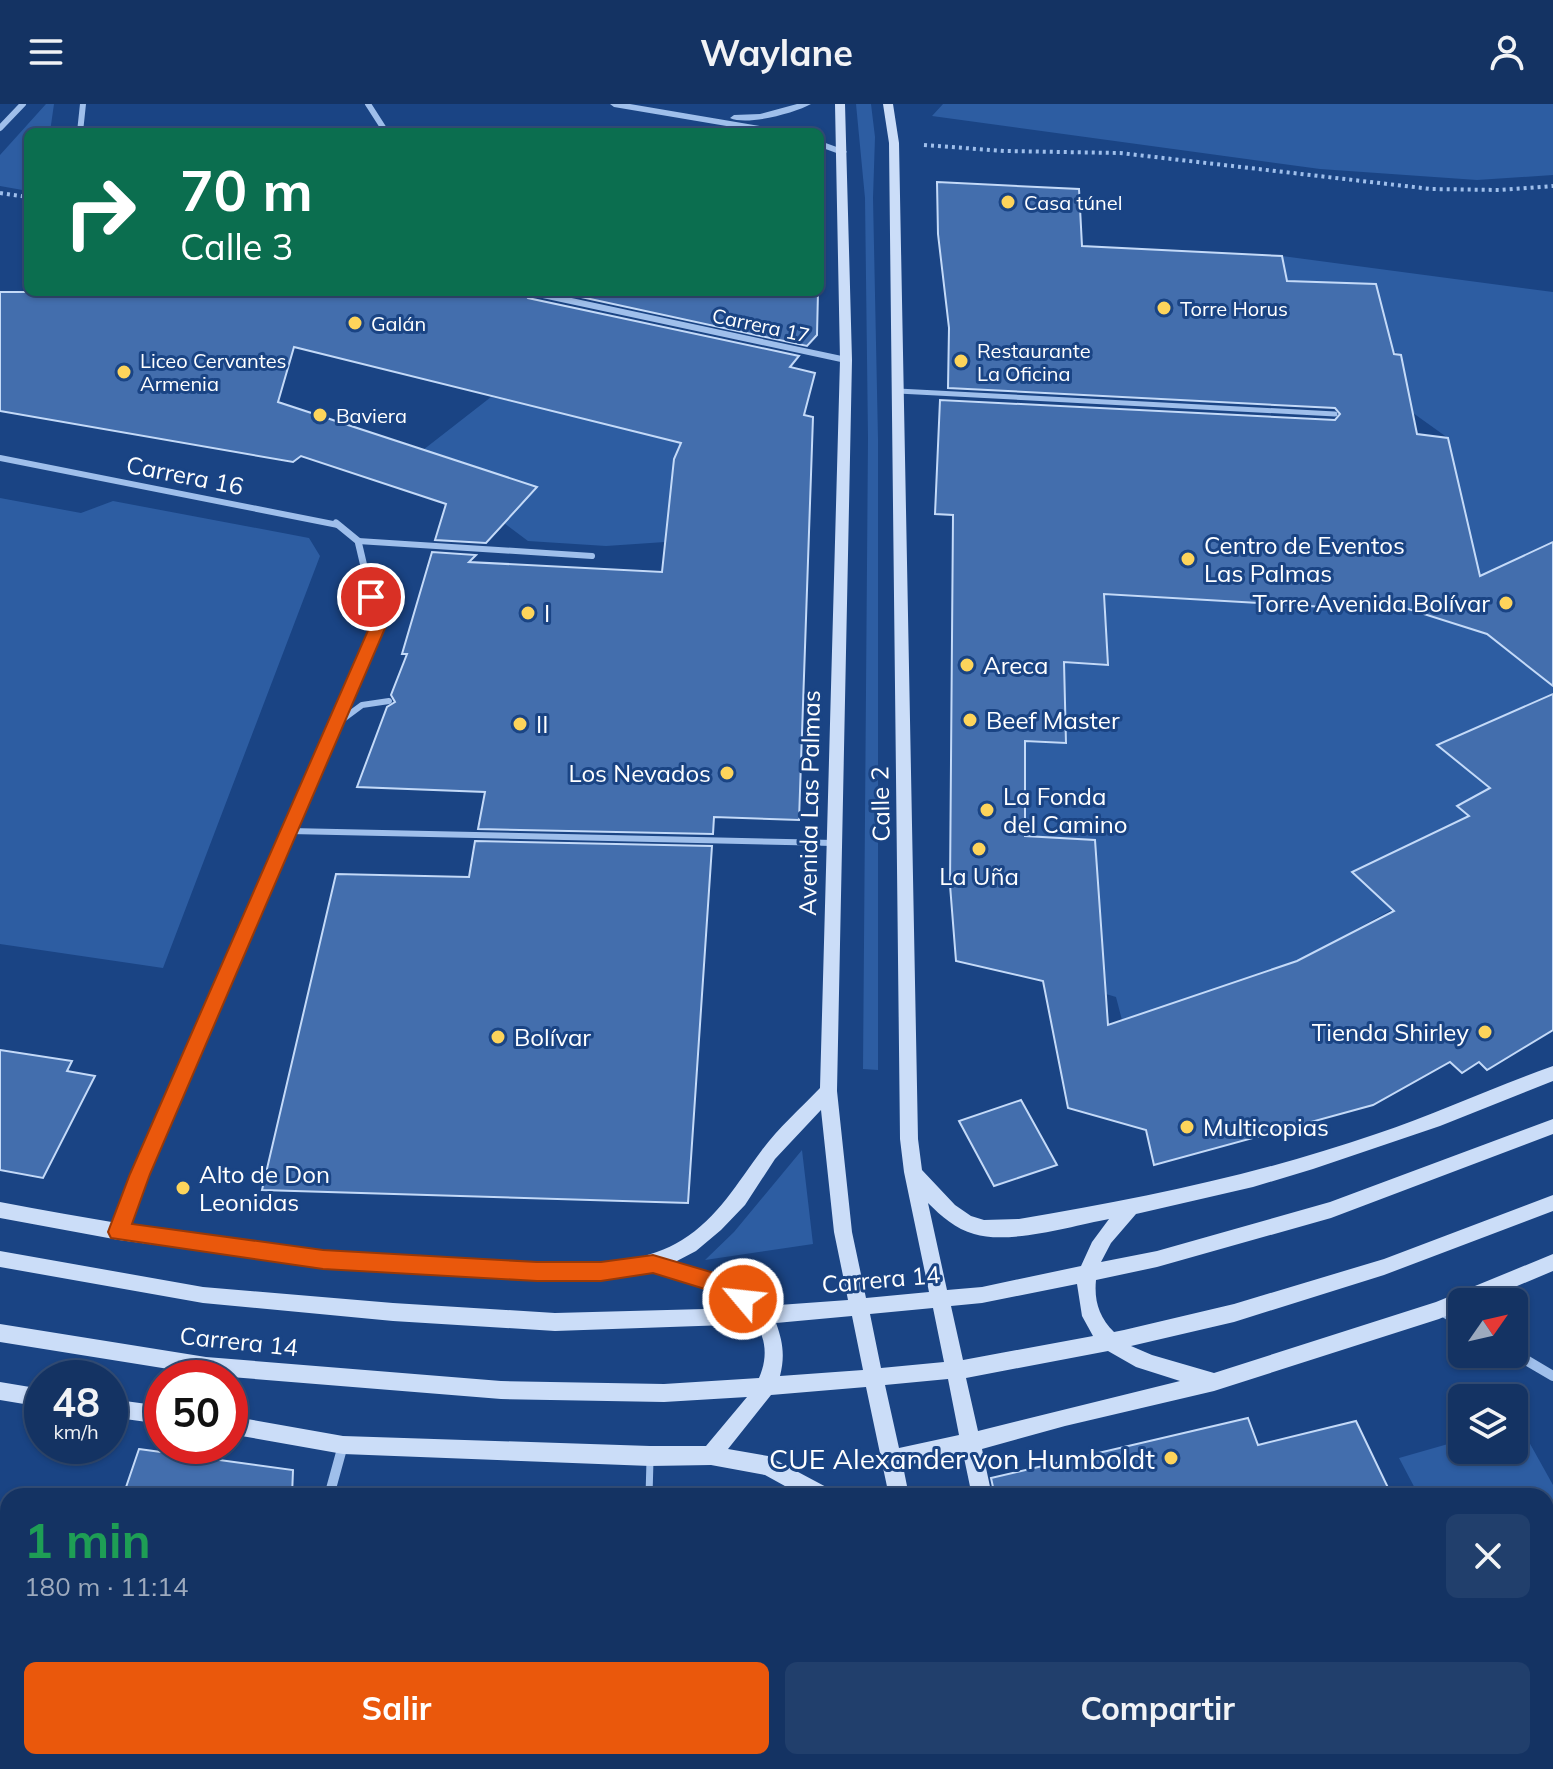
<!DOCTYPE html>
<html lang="es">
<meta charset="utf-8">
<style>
:root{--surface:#143363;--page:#213f6c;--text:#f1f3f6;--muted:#9daabe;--line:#334e78;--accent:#ea580c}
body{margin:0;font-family:Mulish,sans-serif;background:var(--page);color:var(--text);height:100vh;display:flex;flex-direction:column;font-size:30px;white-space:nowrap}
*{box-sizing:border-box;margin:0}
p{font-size:26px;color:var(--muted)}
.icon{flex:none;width:44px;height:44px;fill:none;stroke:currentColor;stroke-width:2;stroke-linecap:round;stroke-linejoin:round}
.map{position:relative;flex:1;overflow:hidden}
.sheet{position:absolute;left:0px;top:1384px;width:1554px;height:282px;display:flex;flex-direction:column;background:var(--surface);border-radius:24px 24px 0 0;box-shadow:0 2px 6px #0004,0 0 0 2px var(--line)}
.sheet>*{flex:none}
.hud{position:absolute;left:24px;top:24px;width:800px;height:168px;border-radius:12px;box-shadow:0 2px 6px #0004,0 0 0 2px var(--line);background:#0b6e4f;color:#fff;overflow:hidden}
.needle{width:52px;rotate:56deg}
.tools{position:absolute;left:1448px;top:1184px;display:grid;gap:16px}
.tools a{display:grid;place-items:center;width:80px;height:80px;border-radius:12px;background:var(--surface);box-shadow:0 2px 6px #0004,0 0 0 2px var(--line);font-size:40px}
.speed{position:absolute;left:24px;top:1256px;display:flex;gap:16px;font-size:40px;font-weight:700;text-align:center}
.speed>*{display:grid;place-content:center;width:104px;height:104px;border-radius:50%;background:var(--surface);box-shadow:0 2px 6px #0004,0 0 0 2px var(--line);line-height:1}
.speed small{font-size:20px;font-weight:400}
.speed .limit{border:12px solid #d22;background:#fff;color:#111}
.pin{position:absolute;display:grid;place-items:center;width:68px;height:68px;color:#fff;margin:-34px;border:4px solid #fff;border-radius:50%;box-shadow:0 2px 8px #0007}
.me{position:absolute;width:88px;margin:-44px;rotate:298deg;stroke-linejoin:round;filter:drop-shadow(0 0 6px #0008)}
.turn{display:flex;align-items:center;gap:28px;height:168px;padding:0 24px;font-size:36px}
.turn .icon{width:104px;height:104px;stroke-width:2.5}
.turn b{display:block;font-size:56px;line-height:68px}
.round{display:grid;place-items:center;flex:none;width:84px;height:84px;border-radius:12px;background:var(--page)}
.headline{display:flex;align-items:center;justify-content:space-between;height:136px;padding:0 24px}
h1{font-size:48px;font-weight:700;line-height:60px;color:#1e9e55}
.button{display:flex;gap:16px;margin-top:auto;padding:16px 24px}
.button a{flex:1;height:92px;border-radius:12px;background:var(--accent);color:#fff;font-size:32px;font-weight:700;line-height:92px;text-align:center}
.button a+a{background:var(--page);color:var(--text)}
header{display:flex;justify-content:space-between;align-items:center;height:104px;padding:0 24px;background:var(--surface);font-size:36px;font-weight:700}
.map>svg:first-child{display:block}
</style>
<header><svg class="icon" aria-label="menu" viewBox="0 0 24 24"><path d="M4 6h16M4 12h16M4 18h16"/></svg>Waylane<svg class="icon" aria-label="person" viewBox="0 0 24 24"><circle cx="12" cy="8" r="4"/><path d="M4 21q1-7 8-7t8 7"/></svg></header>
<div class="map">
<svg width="1553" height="1665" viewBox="0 0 1553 1665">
<rect width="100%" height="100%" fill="#1a4484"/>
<path fill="#2d5da2" d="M 46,0 L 54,0 L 50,28 L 28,28 L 28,87 L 0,82 L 0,51 Z
M 856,0 L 871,0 L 875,33 L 873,94 L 878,335 L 878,966 L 863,965 L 868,334 L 865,94 Z
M 943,0 L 1553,0 L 1553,71 L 1477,76 L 1320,65 L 932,12 Z
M 1282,152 L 1553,188 L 1553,451 L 1487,530 L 1553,582 L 1553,652 L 1504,611 L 1438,641 L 1490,684 L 1458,701 L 1502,739 L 1393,805 L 1296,858 L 1122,916 L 1116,893 L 1106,890 L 1095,736 L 1024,732 L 1024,637 L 1066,639 L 1064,558 L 1108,560 L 1105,490 L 1394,507 L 1429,490 L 1448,334 L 1413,309 L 1401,251 L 1393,247 L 1376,181 L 1287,177 Z
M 491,293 L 682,336 L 674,355 L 665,438 L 606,442 L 528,437 L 504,419 L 537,383 L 423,346 Z
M 0,394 L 81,409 L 113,397 L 309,434 L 320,452 L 163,864 L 0,840 Z
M 802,1046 L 813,1140 L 705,1156 L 734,1128 Z
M 1519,1320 L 1553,1381 L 1553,1563 L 1546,1565 L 1546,1392 L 1419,1392 L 1399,1354 L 1462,1336 L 1462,1346 L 1514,1346 L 1514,1322 Z
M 622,1658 L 879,1658 L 880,1665 L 622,1665 Z"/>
<path fill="#436ead" stroke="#c4daf8" stroke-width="2" d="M 937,78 L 1079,85 L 1082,142 L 1282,152 L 1287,177 L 1376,180 L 1394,250 L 1401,251 L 1417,330 L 1448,334 L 1480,472 L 1553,438 L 1553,582 L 1487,530 L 1402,503 L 1394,507 L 1104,490 L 1108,561 L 1064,558 L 1066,639 L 1025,637 L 1025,732 L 1095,736 L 1108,921 L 1297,857 L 1394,807 L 1352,768 L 1469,712 L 1457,702 L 1490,684 L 1437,641 L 1553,590 L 1553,926 L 1487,966 L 1479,958 L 1462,969 L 1450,958 L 1373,1001 L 1154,1061 L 1146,1026 L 1068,1004 L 1043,877 L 956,857 L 950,781 L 953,411 L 935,410 L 940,296 L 1335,316 L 1340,310 L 1335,304 L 948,284 L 949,224 L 938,130 Z
M 0,188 L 523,188 L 528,194 L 799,252 L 790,263 L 815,269 L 804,311 L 813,313 L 799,716 L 714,713 L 713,730 L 478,725 L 485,688 L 357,683 L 387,603 L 395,598 L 391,591 L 407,550 L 402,550 L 432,448 L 476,451 L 469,458 L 662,468 L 674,355 L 681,339 L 294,243 L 278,298 L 537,383 L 486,439 L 435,436 L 446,400 L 301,352 L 293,358 L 0,307 Z
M 558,188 L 818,188 L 817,231 L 807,242 Z
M 475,737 L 712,742 L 688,1099 L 262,1086 L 336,770 L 469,773 Z
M 0,946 L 72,957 L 67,967 L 95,972 L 43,1074 L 0,1066 Z
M 1021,996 L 1057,1061 L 994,1082 L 959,1017 Z
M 1248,1314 L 1258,1341 L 1356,1317 L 1392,1392 L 995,1392 L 991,1374 Z
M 139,1345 L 293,1366 L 292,1392 L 123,1392 Z"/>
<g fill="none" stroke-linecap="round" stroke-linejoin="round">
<path stroke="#9fbfeb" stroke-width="4" stroke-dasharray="3 4" stroke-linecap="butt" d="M 924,41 L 1004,47 L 1120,49 L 1431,85 L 1500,86 L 1553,82
M 0,89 L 28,93"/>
<path stroke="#9fbfeb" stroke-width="6" d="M 358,437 L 592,452
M 335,621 L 362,601 L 389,597
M 290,727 L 834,739"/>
<path stroke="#9fbfeb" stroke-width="7" d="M 649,1392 L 650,1356"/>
<path stroke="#9fbfeb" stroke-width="5" d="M 898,287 L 1335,310"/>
<path stroke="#9fbfeb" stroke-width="6" d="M 368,0 L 386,28
M 0,24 L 23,0
M 80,28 L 83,0
M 529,188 L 846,256
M 0,354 L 338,421"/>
<path stroke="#9fbfeb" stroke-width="7" d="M 186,965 L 378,522 L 358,437 L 336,419"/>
<path stroke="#9fbfeb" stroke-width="10" d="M 119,1128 L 140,1070 L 187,963
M 1440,1206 L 1462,1219
M 1514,1249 L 1553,1272
M 329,1392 L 343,1341
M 251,1665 L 253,1658"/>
<path fill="#9fbfeb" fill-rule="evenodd" d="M 610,0 L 630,0 L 778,25 L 783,28 L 762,28 L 614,3 Z
M 797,0 L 811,0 C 795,9 747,22 730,14 L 734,11 L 760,10 Z
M 820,37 L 845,46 L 847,48 L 842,51 L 820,43 Z"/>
<path fill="#cbddf8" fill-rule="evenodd" d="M 835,0 L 845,0 L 852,256 L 837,987 L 852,1128 L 866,1194 L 929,1188 L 904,1068 L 900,1035 L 889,39 L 883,0 L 893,0 L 899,39 L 918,1035 L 922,1066 L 955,1101 L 971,1112 L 984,1116 L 1019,1115 C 1140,1095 1260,1070 1376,1030 C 1436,1010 1493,983 1553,962 L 1553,977 L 1440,1022 L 1313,1065 L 1253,1083 L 1136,1110 L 1111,1139 L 1101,1158 L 1157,1147 L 1330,1098 L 1553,1015 L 1553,1030 L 1331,1114 L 1157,1163 L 1096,1176 C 1094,1197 1099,1213 1114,1228 L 1124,1226 L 1234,1200 L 1384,1155 L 1553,1091 L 1553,1107 L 1384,1171 L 1234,1218 L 1131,1242 L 1152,1251 L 1214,1269 L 1436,1198 L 1553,1150 L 1553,1167 L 1479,1198 L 1462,1198 L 1462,1205 L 1439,1215 L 1214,1287 L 1065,1322 L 982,1345 L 992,1392 L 972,1392 L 963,1349 L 903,1362 L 909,1392 L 889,1392 L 866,1283 L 771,1291 L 728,1345 L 768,1352 L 830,1385 L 833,1392 L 803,1392 L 765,1371 L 711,1361 L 650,1362 L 343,1350 L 230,1330 L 230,1312 L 343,1332 L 650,1342 L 706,1342 L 747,1293 L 664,1298 L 501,1295 L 206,1271 L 0,1238 L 0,1220 L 206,1253 L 501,1277 L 664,1280 L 759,1274 C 767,1256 767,1237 756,1220 L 555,1227 L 393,1217 L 203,1199 L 0,1163 L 0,1147 L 203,1183 L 393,1199 L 555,1209 L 742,1204 L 709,1185 L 653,1168 L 601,1175 L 537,1175 L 323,1163 L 119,1136 L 0,1114 L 0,1098 C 107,1118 215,1137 323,1147 C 369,1151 416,1152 462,1155 C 530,1158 622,1173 682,1136 C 718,1114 737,1079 762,1046 C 778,1024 800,1005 820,984 L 840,256 ZM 821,1006 L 834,1128 L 848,1196 L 765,1202 L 737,1179 L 675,1158 L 696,1147 L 721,1126 L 745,1101 L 775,1055 ZM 928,1099 C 941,1112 956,1125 974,1130 C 1009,1141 1072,1122 1109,1115 L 1092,1138 L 1081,1162 L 982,1183 L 947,1186 ZM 1077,1180 L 1082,1212 L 1093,1232 L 963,1256 L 951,1202 L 982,1199 ZM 933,1204 L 944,1258 L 881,1264 L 870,1210 ZM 852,1212 L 863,1266 L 780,1272 C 785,1252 783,1238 776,1219 ZM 1108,1247 L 1136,1263 L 1180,1277 L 978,1327 L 966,1274 ZM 948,1275 L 959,1331 L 899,1344 L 885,1281 Z
M 0,1278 L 42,1285 L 42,1303 L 0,1296 Z
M 110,1295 L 162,1302 L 162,1320 L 110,1313 Z
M 942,1658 L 964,1658 L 965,1665 L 943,1665 Z
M 1034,1658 L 1056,1658 L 1057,1665 L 1035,1665 Z"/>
</g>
<path fill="#ea580c" stroke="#983908" stroke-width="2" d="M 371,488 L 379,493 L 386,522 L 150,1070 L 132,1120 L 323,1146 L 537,1158 L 601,1158 L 653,1151 L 721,1171 L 750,1188 L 754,1195 L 750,1202 L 743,1205 L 708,1186 L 653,1169 L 601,1177 L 537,1177 L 323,1165 L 111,1134 L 108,1128 L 130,1070 L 370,522 L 364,493 Z"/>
<g fill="#fdd45b" stroke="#1a4484" stroke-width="3">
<circle cx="1008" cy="98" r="8"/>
<circle cx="1164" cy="204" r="8"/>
<circle cx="355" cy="219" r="8"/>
<circle cx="961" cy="257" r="8"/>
<circle cx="124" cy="268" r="8"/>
<circle cx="320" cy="311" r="8"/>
<circle cx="1188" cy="455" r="8"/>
<circle cx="1506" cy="499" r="8"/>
<circle cx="528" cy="509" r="8"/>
<circle cx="967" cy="561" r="8"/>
<circle cx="970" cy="616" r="8"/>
<circle cx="520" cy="620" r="8"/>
<circle cx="727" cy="669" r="8"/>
<circle cx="987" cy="706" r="8"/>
<circle cx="979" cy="745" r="8"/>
<circle cx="1485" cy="928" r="8"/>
<circle cx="498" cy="933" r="8"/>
<circle cx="1187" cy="1023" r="8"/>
<circle cx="183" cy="1084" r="8"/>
<circle cx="1171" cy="1354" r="8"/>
</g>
<g text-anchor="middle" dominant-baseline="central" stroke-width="6" stroke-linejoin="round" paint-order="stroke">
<g font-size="20" fill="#fff" stroke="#1a4484" text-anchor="start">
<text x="1024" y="98">Casa túnel</text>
<text x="1180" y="204">Torre Horus</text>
<text x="371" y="219">Galán</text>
<text x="977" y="246">Restaurante<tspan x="977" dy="23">La Oficina</tspan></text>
<text x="140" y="256">Liceo Cervantes<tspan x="140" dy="23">Armenia</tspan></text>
<text x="336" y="311">Baviera</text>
</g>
<g font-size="20" fill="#fff" stroke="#1a4484">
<text transform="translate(761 221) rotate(12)">Carrera 17</text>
</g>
<g font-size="24" fill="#fff" stroke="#1a4484">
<text transform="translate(185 371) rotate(11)">Carrera 16</text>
<text transform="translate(809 699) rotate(-89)">Avenida Las Palmas</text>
<text transform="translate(880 700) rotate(-91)">Calle 2</text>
<text transform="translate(881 1175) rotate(-5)">Carrera 14</text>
<text transform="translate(239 1237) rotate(6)">Carrera 14</text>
</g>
<g font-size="24" fill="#fff" stroke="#1a4484" text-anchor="start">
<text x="1204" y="441">Centro de Eventos<tspan x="1204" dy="28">Las Palmas</tspan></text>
<text x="1490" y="499" text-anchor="end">Torre Avenida Bolívar</text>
<text x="544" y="509">I</text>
<text x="983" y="561">Areca</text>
<text x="986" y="616">Beef Master</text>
<text x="536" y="620">II</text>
<text x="711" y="669" text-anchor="end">Los Nevados</text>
<text x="1003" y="692">La Fonda<tspan x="1003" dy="28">del Camino</tspan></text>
<text x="979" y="772" text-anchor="middle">La Uña</text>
<text x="1469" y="928" text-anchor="end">Tienda Shirley</text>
<text x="514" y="933">Bolívar</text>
<text x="1203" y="1023">Multicopias</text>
<text x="199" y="1070">Alto de Don<tspan x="199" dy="28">Leonidas</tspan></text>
</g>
<g font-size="28" fill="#fff" stroke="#1a4484" text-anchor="end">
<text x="1155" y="1354">CUE Alexander von Humboldt</text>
</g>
</g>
</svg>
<div class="tools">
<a><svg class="needle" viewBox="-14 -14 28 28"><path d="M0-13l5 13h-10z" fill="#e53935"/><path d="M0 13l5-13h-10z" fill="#9daabe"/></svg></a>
<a><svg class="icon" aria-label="layers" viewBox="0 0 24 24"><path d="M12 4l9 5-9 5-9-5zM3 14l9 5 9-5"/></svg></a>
</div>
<div class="speed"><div>48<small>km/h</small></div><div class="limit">50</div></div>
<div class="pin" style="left:371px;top:493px;background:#d93025"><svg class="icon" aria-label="arrive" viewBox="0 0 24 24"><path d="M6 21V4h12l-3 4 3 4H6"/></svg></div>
<svg class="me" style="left:743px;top:1195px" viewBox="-20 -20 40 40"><circle r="17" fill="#ea580c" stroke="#fff" stroke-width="3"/><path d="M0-11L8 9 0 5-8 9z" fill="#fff"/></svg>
<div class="hud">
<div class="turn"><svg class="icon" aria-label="right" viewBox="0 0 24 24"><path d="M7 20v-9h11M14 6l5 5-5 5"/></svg><div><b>70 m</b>Calle 3</div></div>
</div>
<section class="sheet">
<div class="headline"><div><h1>1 min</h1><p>180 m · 11:14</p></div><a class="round"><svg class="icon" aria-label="close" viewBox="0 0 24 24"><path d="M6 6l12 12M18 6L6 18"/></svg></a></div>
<div class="button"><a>Salir</a><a>Compartir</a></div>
</section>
</div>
